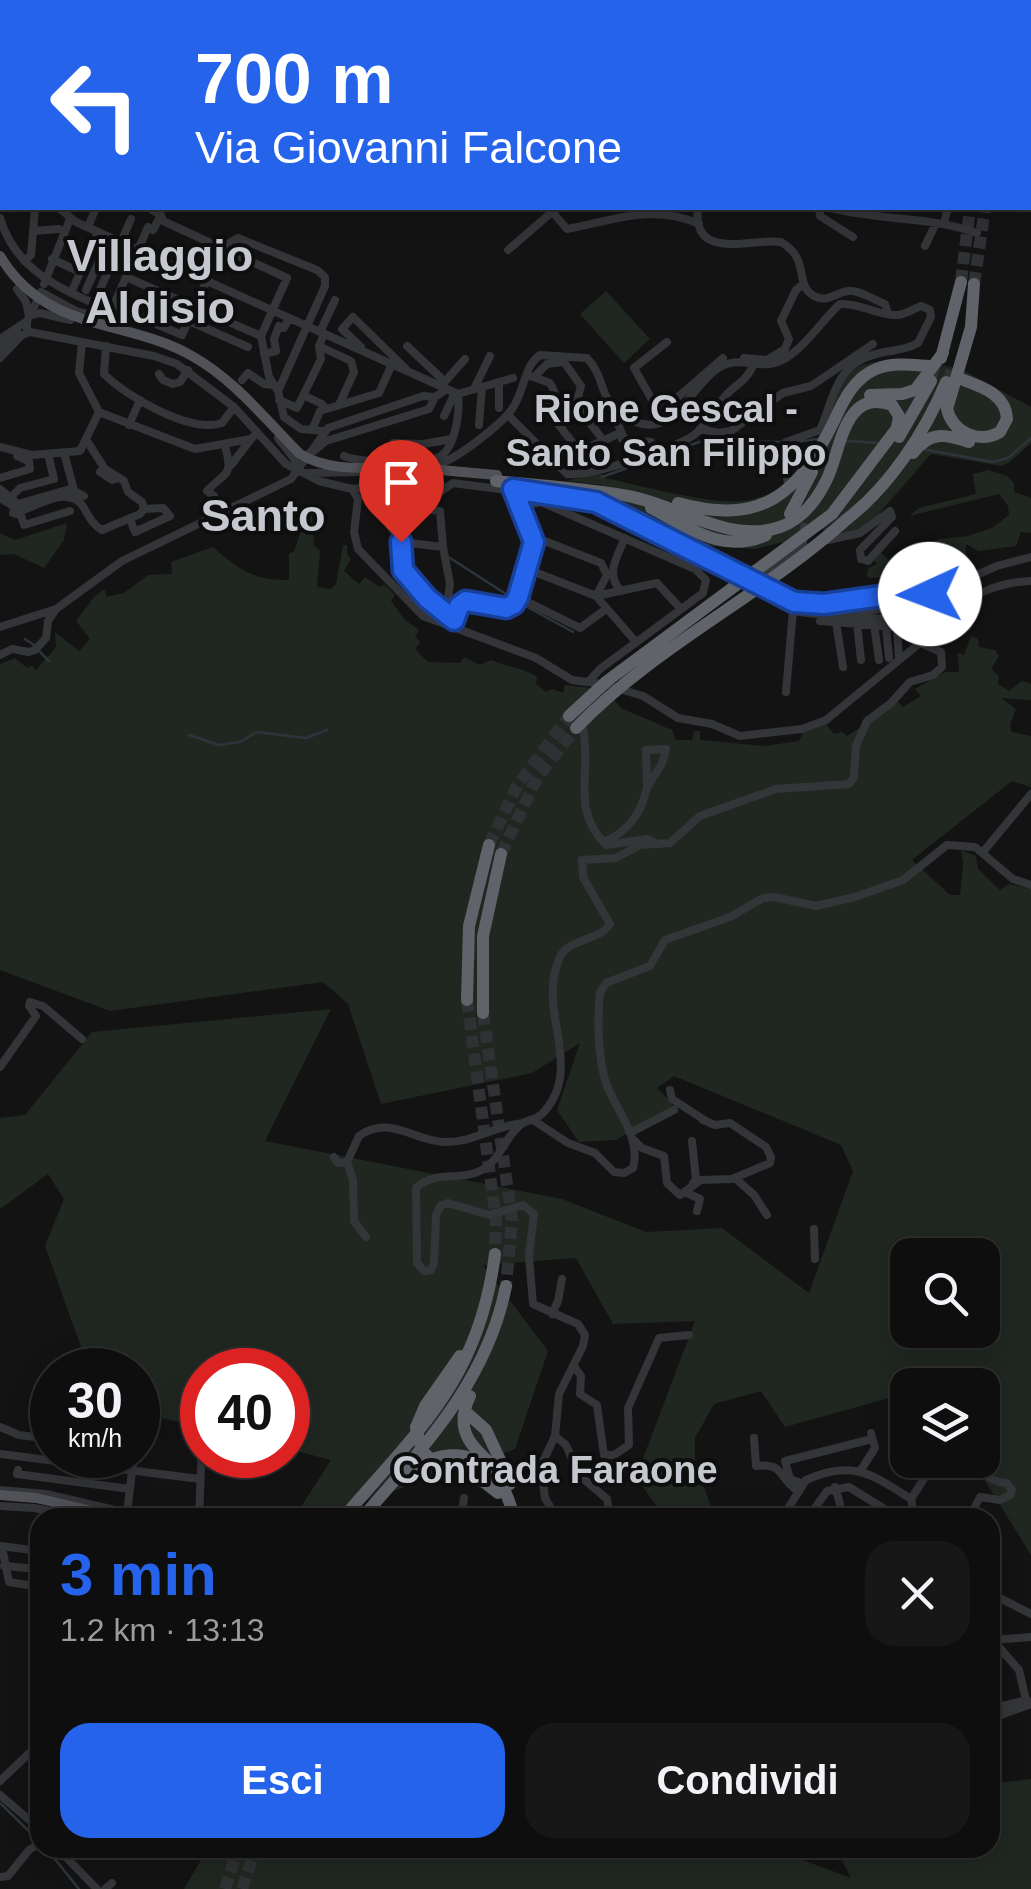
<!DOCTYPE html>
<html lang="it">
<meta charset="utf-8">
<style>
:root{--surface:#0e0e0f;--page:#171718;--text:#f1f3f6;--muted:#9b9c9e;--line:#2e2e2f;--accent:#2563eb}
body{margin:0;font-family:Arial,sans-serif;background:var(--page);color:var(--text);height:100vh;display:flex;flex-direction:column;font-size:38px;white-space:nowrap}
*{box-sizing:border-box;margin:0}
p{font-size:32px;color:var(--muted)}
.icon{flex:none;width:55px;height:55px;fill:none;stroke:currentColor;stroke-width:2;stroke-linecap:round;stroke-linejoin:round}
.map{position:relative;flex:1;overflow:hidden}
.drawer{position:absolute;left:30px;top:1508px;width:970px;height:350px;display:flex;flex-direction:column;background:var(--surface);border-radius:30px;box-shadow:0 5px 25px #0003,0 0 0 2px var(--line)}
.drawer>*{flex:none}
.hud{position:absolute;left:0px;top:0px;width:1032px;height:210px;box-shadow:0 5px 25px #0003,0 0 0 2px var(--line);background:#2563eb;color:#fff;overflow:hidden}
.tools{position:absolute;left:890px;top:1238px;display:grid;gap:20px}
.tools a{display:grid;place-items:center;width:110px;height:110px;border-radius:20px;background:var(--surface);box-shadow:0 5px 25px #0003,0 0 0 2px var(--line);font-size:50px}
.speed{position:absolute;left:30px;top:1348px;display:flex;gap:20px;font-size:50px;font-weight:700;text-align:center}
.speed>*{display:grid;place-content:center;width:130px;height:130px;border-radius:50%;background:var(--surface);box-shadow:0 5px 25px #0003,0 0 0 2px var(--line);line-height:1}
.speed small{font-size:25px;font-weight:400}
.speed .limit{border:15px solid #d22;background:#fff;color:#111}
.pin{position:absolute;display:grid;place-items:center;width:85px;height:85px;color:#fff;margin:-102px -42px;border-radius:50% 50% 50% 0;rotate:-45deg;box-shadow:0 0 10px #0007}
.pin .icon{rotate:45deg}
.me{position:absolute;width:110px;margin:-55px;rotate:268deg;stroke-linejoin:round;filter:drop-shadow(0 0 8px #0008)}
.turn{display:flex;align-items:center;gap:35px;height:210px;padding:0 30px;font-size:45px}
.turn .icon{width:130px;height:130px;stroke-width:2.5}
.turn b{display:block;font-size:70px;line-height:85px}
.round{display:grid;place-items:center;flex:none;width:105px;height:105px;border-radius:30px;background:var(--page)}
.head{display:flex;align-items:center;justify-content:space-between;height:170px;padding:0 30px}
h1{font-size:60px;font-weight:700;line-height:75px;color:var(--accent)}
.action{display:flex;gap:20px;margin-top:auto;padding:20px 30px}
.action a{flex:1;height:115px;border-radius:30px;background:var(--accent);color:#fff;font-size:40px;font-weight:700;line-height:115px;text-align:center}
.action a+a{background:var(--page);color:var(--text)}
.map>svg:first-child{display:block}
</style>
<div class="map">
<svg width="1031" height="1889" viewBox="0 0 1031 1889">
<rect width="100%" height="100%" fill="#131314"/>
<path fill="#202721" fill-rule="evenodd" d="M 606,291 L 650,339 L 624,363 L 580,314 Z
M 924,360 L 965,371 L 1031,407 L 1031,443 L 1010,462 L 1001,466 L 931,454 L 869,525 L 858,532 L 847,533 L 806,528 L 784,542 L 755,549 L 710,546 L 706,555 L 602,496 L 602,485 L 566,481 L 601,473 L 605,478 C 638,485 712,505 742,501 C 836,488 813,383 863,365 C 882,359 905,361 924,360 Z
M 988,470 L 1007,476 L 1014,483 L 1014,492 L 1031,498 L 1031,533 L 1021,532 L 1016,546 L 978,551 L 966,544 L 966,568 L 955,570 L 953,561 L 912,577 L 869,578 L 866,575 L 869,568 L 877,564 L 874,561 L 880,552 C 895,567 908,565 925,555 L 922,550 L 939,539 L 968,536 L 992,528 L 1009,515 L 1008,506 L 999,494 L 909,516 L 919,508 L 976,494 L 973,474 Z
M 305,513 L 312,516 L 314,545 L 320,551 L 317,587 L 330,589 L 336,584 L 343,545 L 347,545 L 347,554 L 351,559 L 344,571 L 359,584 L 365,577 L 379,587 L 385,585 L 395,595 L 391,601 L 405,620 L 419,630 L 415,636 L 420,642 L 415,649 L 428,662 L 460,663 L 464,657 L 480,665 L 491,660 C 502,665 531,671 537,677 L 536,684 L 546,692 L 553,689 L 563,693 L 565,685 L 606,690 L 621,708 L 672,730 L 676,740 L 692,740 L 694,731 L 700,731 L 700,740 L 764,746 L 799,741 L 803,733 L 826,724 L 834,734 L 842,732 L 847,736 L 898,702 L 903,707 L 921,696 L 915,689 L 945,672 L 959,672 L 958,653 L 964,655 L 971,636 L 978,639 L 979,647 L 995,650 L 999,656 L 991,669 L 999,676 L 998,684 L 1009,691 L 1022,681 L 1031,684 L 1031,700 L 1001,698 L 1016,709 L 1010,725 L 1012,732 L 1031,736 L 1031,787 L 1012,781 L 912,860 L 950,895 L 960,895 L 963,864 L 961,850 L 976,856 L 978,869 L 1000,890 L 1009,884 L 1031,889 L 1031,1555 L 977,1468 L 979,1460 L 982,1460 L 986,1429 L 983,1424 L 982,1385 L 908,1385 L 907,1393 L 785,1427 L 761,1391 L 714,1404 L 695,1438 L 695,1463 L 715,1517 L 664,1517 L 636,1477 L 695,1321 L 613,1324 L 576,1258 L 483,1265 L 548,1351 L 515,1449 L 324,1515 L 297,1513 L 331,1460 L 288,1449 L 288,1370 L 202,1370 L 202,1428 L 138,1412 L 138,1370 L 82,1370 L 86,1361 L 45,1246 L 64,1199 L 48,1174 L 0,1209 L 0,1118 L 25,1115 L 92,1032 L 331,1009 L 265,1141 L 562,1199 L 646,1232 L 722,1228 L 809,1293 L 853,1171 L 841,1145 L 674,1076 L 657,1088 L 674,1106 L 616,1140 L 579,1142 L 557,1110 L 580,1043 L 532,1073 L 381,1104 L 348,1004 L 323,982 L 110,1011 L 0,970 L 0,664 L 15,658 L 27,668 L 32,666 L 36,670 L 56,647 L 55,632 L 79,651 L 90,639 L 76,621 L 95,596 L 105,589 L 106,597 L 124,593 L 148,575 L 172,574 L 171,562 L 213,547 C 239,570 255,581 289,580 L 289,554 L 294,551 L 300,534 L 296,532 ZM 908,1255 L 982,1255 L 982,1330 L 908,1330 Z
M 67,523 L 64,540 L 44,568 L 14,554 L 0,555 L 0,533 L 15,540 Z
M 1031,1779 L 1031,1889 L 184,1889 L 208,1848 L 771,1848 L 851,1878 L 836,1848 L 990,1848 L 990,1784 Z"/>
<g fill="none" stroke-linecap="round" stroke-linejoin="round">
<path stroke="#2d353c" stroke-width="2.5" d="M 661,0 L 665,2
M 847,441 L 879,443
M 795,442 L 817,439
M 922,449 L 993,462 L 1008,458 L 1031,438
M 602,477 L 702,441 L 782,442
M 450,558 L 509,596
M 520,603 L 573,632
M 25,639 L 34,645
M 39,651 L 49,661
M 189,735 L 219,745 L 240,742 L 257,732 L 306,738 L 327,730
M 0,1803 L 39,1841
M 46,1848 L 79,1889"/>
<path stroke="#303134" stroke-width="12" stroke-dasharray="12 6" stroke-linecap="butt" d="M 991,2 L 992,0
M 1006,2 L 1006,0
M 961,282 L 970,208
M 974,284 L 985,208
M 927,370 L 958,378
M 489,845 L 517,786 L 569,716
M 501,854 L 537,778 L 576,728
M 467,1000 L 496,1220 L 495,1254
M 483,1013 L 512,1220 L 506,1286
M 225,1889 L 238,1848
M 242,1889 L 256,1848"/>
<path stroke="#343539" stroke-width="8" d="M 279,0 L 286,2
M 747,0 L 754,2
M 821,0 L 831,0
M 387,2 L 388,0
M 881,2 L 885,0
M 1,101 L 2,102
M 0,108 L 2,108
M 1,128 L 2,115
M 1,156 L 2,145
M 59,208 L 76,222 L 458,394 L 513,378
M 149,208 L 161,215 L 163,221 L 287,278 L 261,336 L 269,377 L 278,391 L 284,417 L 301,429 L 325,431
M 549,208 L 567,229 C 612,221 653,203 699,224
M 698,208 C 692,262 751,238 781,242 C 810,259 795,282 811,294 C 826,305 834,293 848,291 C 857,289 877,301 885,304 L 888,313
M 819,208 L 820,216 L 853,237
M 830,208 C 880,221 930,216 977,233
M 0,218 C 14,264 49,284 91,302 L 95,301 L 131,219
M 90,222 L 96,208
M 944,222 L 948,208
M 33,231 L 59,229
M 925,246 L 936,223
M 508,250 L 552,212
M 52,259 L 80,272
M 24,261 L 31,255 L 35,208
M 126,277 L 261,336
M 44,284 L 70,219
M 17,289 L 26,302 L 29,316
M 86,290 L 108,241
M 41,292 L 78,312 L 108,318 L 148,227 L 153,230 L 161,215
M 71,293 L 98,232
M 114,306 L 182,335 L 221,248 L 238,238 L 317,270 L 325,277 L 325,286 L 278,391
M 29,316 L 40,313 L 70,320
M 189,321 L 248,347
M 320,332 L 335,300
M 27,333 L 27,321 L 39,297
M 0,339 L 27,321
M 82,342 L 79,373 L 99,412
M 667,342 L 634,368 L 651,398 L 661,405 L 671,403 L 723,358
M 106,346 L 104,374 C 126,396 190,434 222,423 L 234,407
M 319,346 L 351,361 L 354,372 L 339,405
M 407,346 L 441,378 L 441,386 L 465,359
M 361,347 L 342,329 L 353,317 L 406,369
M 0,350 L 17,331
M 264,354 L 276,351 L 274,339 L 279,326 L 284,328 L 289,318
M 0,358 L 22,335 L 30,332 L 154,356 L 177,364 L 234,407 L 286,464 L 319,481 L 352,489 L 395,484 L 440,492 L 453,483 L 596,502 L 798,603 L 842,602 L 953,585 L 997,566 L 1031,557
M 744,358 L 767,360 L 785,349 L 789,339 L 781,321 L 796,290 L 803,284
M 159,374 L 163,380 L 173,384 L 180,382 L 188,370
M 528,375 L 550,383 L 554,391 L 547,410 L 576,447 L 587,448 L 620,433
M 534,377 L 547,364 L 564,362 L 581,386 L 576,405 L 600,436
M 242,380 L 248,373 L 264,384 L 273,385
M 499,382 L 499,408
M 474,389 L 490,356
M 305,396 L 322,404 L 326,409
M 279,400 L 297,408 L 321,359 L 319,346 L 324,334
M 610,404 L 632,459
M 99,412 L 195,449 L 251,439 L 257,433
M 508,415 L 567,474 C 590,477 673,449 694,435 C 707,425 714,411 723,399 C 734,384 745,384 754,364
M 444,416 L 455,393
M 129,425 L 140,400
M 479,425 L 482,387
M 700,429 L 719,433 L 731,431 L 783,393 L 811,386 L 873,344
M 312,430 L 320,411 L 379,393 L 392,364
M 278,438 L 295,460 L 297,472
M 622,439 L 651,442
M 393,443 L 423,444 L 452,439
M 0,447 L 32,455 L 80,451 L 99,412
M 314,451 L 326,441 L 429,409 L 435,397 L 447,389
M 64,453 L 74,490
M 344,456 C 356,462 432,466 444,462 C 460,456 503,423 512,409 C 524,393 524,365 540,355 L 587,358 C 609,381 595,405 636,422 C 673,437 691,389 714,371 C 742,350 758,375 786,358 C 807,345 822,320 840,304 C 863,303 877,316 897,315 C 905,315 913,309 921,306 L 930,310 L 931,317 L 918,343 C 906,350 894,350 880,353 C 835,363 835,396 820,430 L 786,442 L 785,465 L 788,484
M 436,458 C 455,453 460,413 458,394
M 231,465 L 251,439
M 100,472 L 112,480 L 119,478
M 307,473 L 362,472
M 0,478 L 30,469 L 29,461 L 17,456 L 17,452
M 0,489 L 18,504 L 70,489 L 84,496
M 352,489 L 358,499 L 354,532 L 358,549 L 423,616 L 536,658 L 572,680 L 603,684 L 643,696 L 678,718 L 712,724 L 740,736 L 802,729 L 826,720 L 920,643 L 932,605 L 924,590
M 11,497 L 20,488 L 54,479 L 48,454
M 0,498 L 21,511 C 39,505 67,486 82,505 C 89,515 91,524 102,530 L 140,514 L 144,509 L 142,502 L 128,492 L 124,481 L 105,469 L 87,441
M 519,507 L 541,502 L 695,569 L 706,580 L 703,593 L 600,669 L 588,682
M 13,513 L 21,515 L 24,525 L 70,511
M 222,513 L 214,496 L 207,491 C 225,471 234,478 225,446
M 130,519 L 135,532 L 170,516 L 163,508 L 144,509
M 532,536 L 601,563 L 607,575 L 596,596
M 828,540 L 860,533 L 890,511 L 892,517 L 860,550 L 861,559 L 868,561 L 895,531
M 401,542 L 389,525 L 390,506 L 440,511 L 443,547
M 401,542 L 443,547 L 450,584 L 446,613
M 401,542 L 403,570 L 427,598 L 447,613
M 527,569 L 596,596 L 636,642
M 749,584 L 803,546 L 804,527
M 753,589 C 766,596 780,607 795,611 C 840,621 932,603 973,582
M 621,591 C 605,574 617,557 625,538
M 596,596 L 657,583 L 681,609
M 518,597 L 580,628 L 606,609
M 842,616 C 869,617 902,623 928,615 C 966,605 986,582 1031,581
M 820,621 L 897,627 L 899,659
M 836,622 L 843,667
M 857,624 L 861,660
M 874,625 L 879,660
M 886,626 L 889,658
M 0,627 L 56,609
M 454,628 L 454,620 L 463,602 L 506,608 L 517,599 L 534,542 L 513,489
M 0,655 L 12,649 L 29,652 L 35,650 L 46,638 L 48,621 L 56,609 L 122,561 L 291,479 L 328,428 L 423,396 L 435,397
M 786,692 L 793,610
M 583,728 C 592,773 570,809 606,845 L 647,839 L 658,844
M 604,842 C 622,834 636,821 643,801 C 644,799 647,787 648,786 C 655,773 664,765 666,749 L 646,750 L 647,786
M 983,852 L 1031,794
M 0,1067 L 36,1016 L 29,1006 L 30,1002 L 43,1006 L 82,1039
M 670,1090 L 672,1099 L 706,1121
M 533,1120 L 568,1143 L 595,1153 L 614,1172 L 624,1173 L 633,1168 C 642,1137 614,1108 605,1080 C 598,1054 597,1020 600,993 L 606,983 L 650,966 L 665,940 L 730,917 L 763,898 L 774,897 L 816,906 L 855,897 L 903,880 L 947,845 L 975,847 L 1013,879 L 1031,885
M 630,1133 L 674,1110
M 634,1140 L 642,1148 L 664,1156 L 667,1183 L 680,1195 L 701,1180 L 732,1179 L 770,1163 L 771,1157 L 766,1147 L 730,1123 L 715,1125 L 703,1120
M 692,1141 L 696,1180 L 693,1183
M 334,1157 L 338,1163 L 347,1162 L 359,1136 C 389,1114 414,1141 444,1142 C 473,1143 496,1125 523,1123
M 347,1162 L 353,1180 L 354,1221 L 366,1237
M 735,1178 L 754,1195 L 767,1215
M 687,1193 L 700,1199 L 697,1211
M 814,1229 L 815,1259
M 552,1314 L 558,1301 L 562,1279
M 574,1366 L 581,1376 L 580,1394 L 597,1405 L 604,1455 L 614,1455 L 629,1445 L 628,1408 L 659,1338 L 689,1335
M 0,1427 L 19,1435 L 52,1439
M 908,1433 L 892,1452 L 927,1474 L 911,1499
M 555,1436 L 566,1445 L 579,1475 L 607,1499 L 610,1518
M 754,1438 L 756,1466 C 785,1462 778,1479 798,1491
M 0,1454 L 200,1479
M 18,1470 L 17,1474 L 130,1489
M 861,1470 L 875,1448 L 871,1433
M 803,1484 L 790,1479 L 785,1461 L 872,1439
M 835,1487 L 840,1504
M 0,1490 L 46,1494 L 149,1518
M 0,1506 L 34,1508 L 86,1518
M 127,1513 L 134,1455
M 199,1518 L 202,1444
M 461,1518 L 464,1498
M 557,1518 L 545,1498 L 541,1466 L 555,1436 L 559,1394 L 583,1346 L 585,1335 L 578,1324 L 533,1304 L 529,1256 L 534,1214 L 523,1205 L 489,1215 L 448,1203 L 441,1205 L 436,1215 L 434,1263 L 431,1270 L 424,1271 L 417,1263 L 416,1188 C 436,1169 460,1182 482,1170 C 500,1161 506,1134 523,1123 C 530,1119 536,1120 543,1113 C 586,1066 535,1011 560,957 C 569,938 600,941 610,924 L 583,877 L 582,860 L 616,858 L 640,845 L 670,843 L 700,816 L 776,789 L 849,784 L 854,777 L 856,746 L 867,721 L 891,703 L 910,682 L 933,675 L 942,667 L 941,652 L 920,643
M 782,1518 L 806,1480 C 852,1459 872,1474 911,1499 L 915,1518
M 808,1518 L 827,1491 L 849,1487 L 899,1518
M 969,1518 L 980,1497 L 1000,1500 L 1010,1495 L 1012,1490 L 1007,1483 C 989,1482 982,1473 970,1460
M 0,1546 L 40,1551
M 2,1547 L 9,1582 L 40,1587
M 4,1566 L 40,1569
M 990,1593 L 1031,1614
M 990,1637 L 1019,1670 L 1026,1700
M 993,1640 L 1031,1637
M 990,1709 L 1027,1700
M 990,1719 L 1031,1704
M 0,1781 L 40,1743
M 0,1795 L 40,1829
M 57,1848 L 97,1889
M 766,1848 L 768,1855 L 776,1850
M 0,1877 L 8,1876 L 29,1850 L 40,1843
M 105,1889 L 112,1883"/>
<path stroke="#515258" stroke-width="10" d="M 0,256 C 46,333 125,318 192,356 C 235,380 266,420 300,454 C 333,474 372,466 409,468 C 439,469 468,473 497,475
M 0,1495 L 36,1498 L 122,1518"/>
<path stroke="#61636a" stroke-width="12" d="M 941,358 L 961,282
M 958,378 C 979,386 1006,393 1007,419 L 1000,432 C 979,444 953,433 947,409 L 971,327 L 974,284
M 870,395 L 902,394 L 915,390 L 943,353
M 899,437 L 931,381
M 913,453 C 930,431 945,434 969,442
M 496,481 C 541,486 589,488 633,497 C 679,507 732,544 780,527 C 803,519 817,500 827,479 C 841,450 844,387 892,405 L 899,416 L 897,428 L 832,514
M 678,503 C 762,526 798,495 834,421 C 843,401 854,378 876,369 C 893,362 912,365 929,366
M 651,508 C 688,527 723,555 766,535
M 790,514 L 812,472
M 847,519 C 890,486 925,432 946,382
M 467,1000 L 469,926 L 489,845
M 483,1013 L 483,936 L 501,854
M 470,1396 C 448,1440 486,1454 510,1484
M 466,1412 L 486,1430 L 507,1475
M 416,1427 L 425,1406 L 460,1356
M 438,1466 L 484,1482 L 498,1493
M 405,1472 C 458,1439 499,1455 514,1518
M 343,1518 C 420,1428 479,1379 495,1254
M 362,1518 C 424,1446 487,1382 506,1286"/>
<path stroke="#61636a" stroke-width="12" d="M 569,716 L 607,681 L 832,514
M 576,728 C 655,646 762,596 847,519
M 416,1427 L 422,1451 L 438,1466"/>
</g>
<g fill="none" stroke-linecap="round" stroke-linejoin="round">
<g stroke="#184099" stroke-width="25">
<path id="route" d="M 401,542 L 403,570 L 427,598 L 454,620 L 459,606 L 466,601 L 506,608 L 514,604 L 518,597 L 534,542 L 513,489 L 596,502 L 794,602 L 824,604 L 924,590 L 930,594"/>
</g>
<use href="#route" stroke="#2563eb" stroke-width="18"/>
</g>
<g text-anchor="middle" dominant-baseline="central" stroke-width="8" stroke-linejoin="round" paint-order="stroke">
<g font-size="38" font-weight="bold" fill="#c6c8d0" stroke="#0e0e0f">
<text x="666" y="409">Rione Gescal -<tspan x="666" dy="44">Santo San Filippo</tspan></text>
<text x="555" y="1470">Contrada Faraone</text>
</g>
<g font-size="45" font-weight="bold" fill="#c6c8d0" stroke="#0e0e0f">
<text x="160" y="255">Villaggio<tspan x="160" dy="52">Aldisio</tspan></text>
<text x="263" y="515">Santo</text>
</g>
</g>
</svg>
<div class="tools">
<a><svg class="icon" aria-label="search" viewBox="0 0 24 24"><circle cx="10" cy="10" r="6"/><path d="M15 15l6 6"/></svg></a>
<a><svg class="icon" aria-label="layers" viewBox="0 0 24 24"><path d="M12 4l9 5-9 5-9-5zM3 14l9 5 9-5"/></svg></a>
</div>
<div class="speed"><div>30<small>km/h</small></div><div class="limit">40</div></div>
<div class="pin" style="left:401px;top:542px;background:#d93025"><svg class="icon" aria-label="arrive" viewBox="0 0 24 24"><path d="M6 21V4h12l-3 4 3 4H6"/></svg></div>
<svg class="me" style="left:930px;top:594px" viewBox="-20 -20 40 40"><circle r="19" fill="#fff"/><path d="M0-13L10 11 0 6-10 11z" fill="#2563eb"/></svg>
<div class="hud">
<div class="turn"><svg class="icon" aria-label="left" viewBox="0 0 24 24"><path d="M17 20v-9H6M10 6l-5 5 5 5"/></svg><div><b>700 m</b>Via Giovanni Falcone</div></div>
</div>
<section class="drawer">
<div class="head"><div><h1>3 min</h1><p>1.2 km · 13:13</p></div><a class="round"><svg class="icon" aria-label="close" viewBox="0 0 24 24"><path d="M6 6l12 12M18 6L6 18"/></svg></a></div>
<div class="action"><a>Esci</a><a>Condividi</a></div>
</section>
</div>
